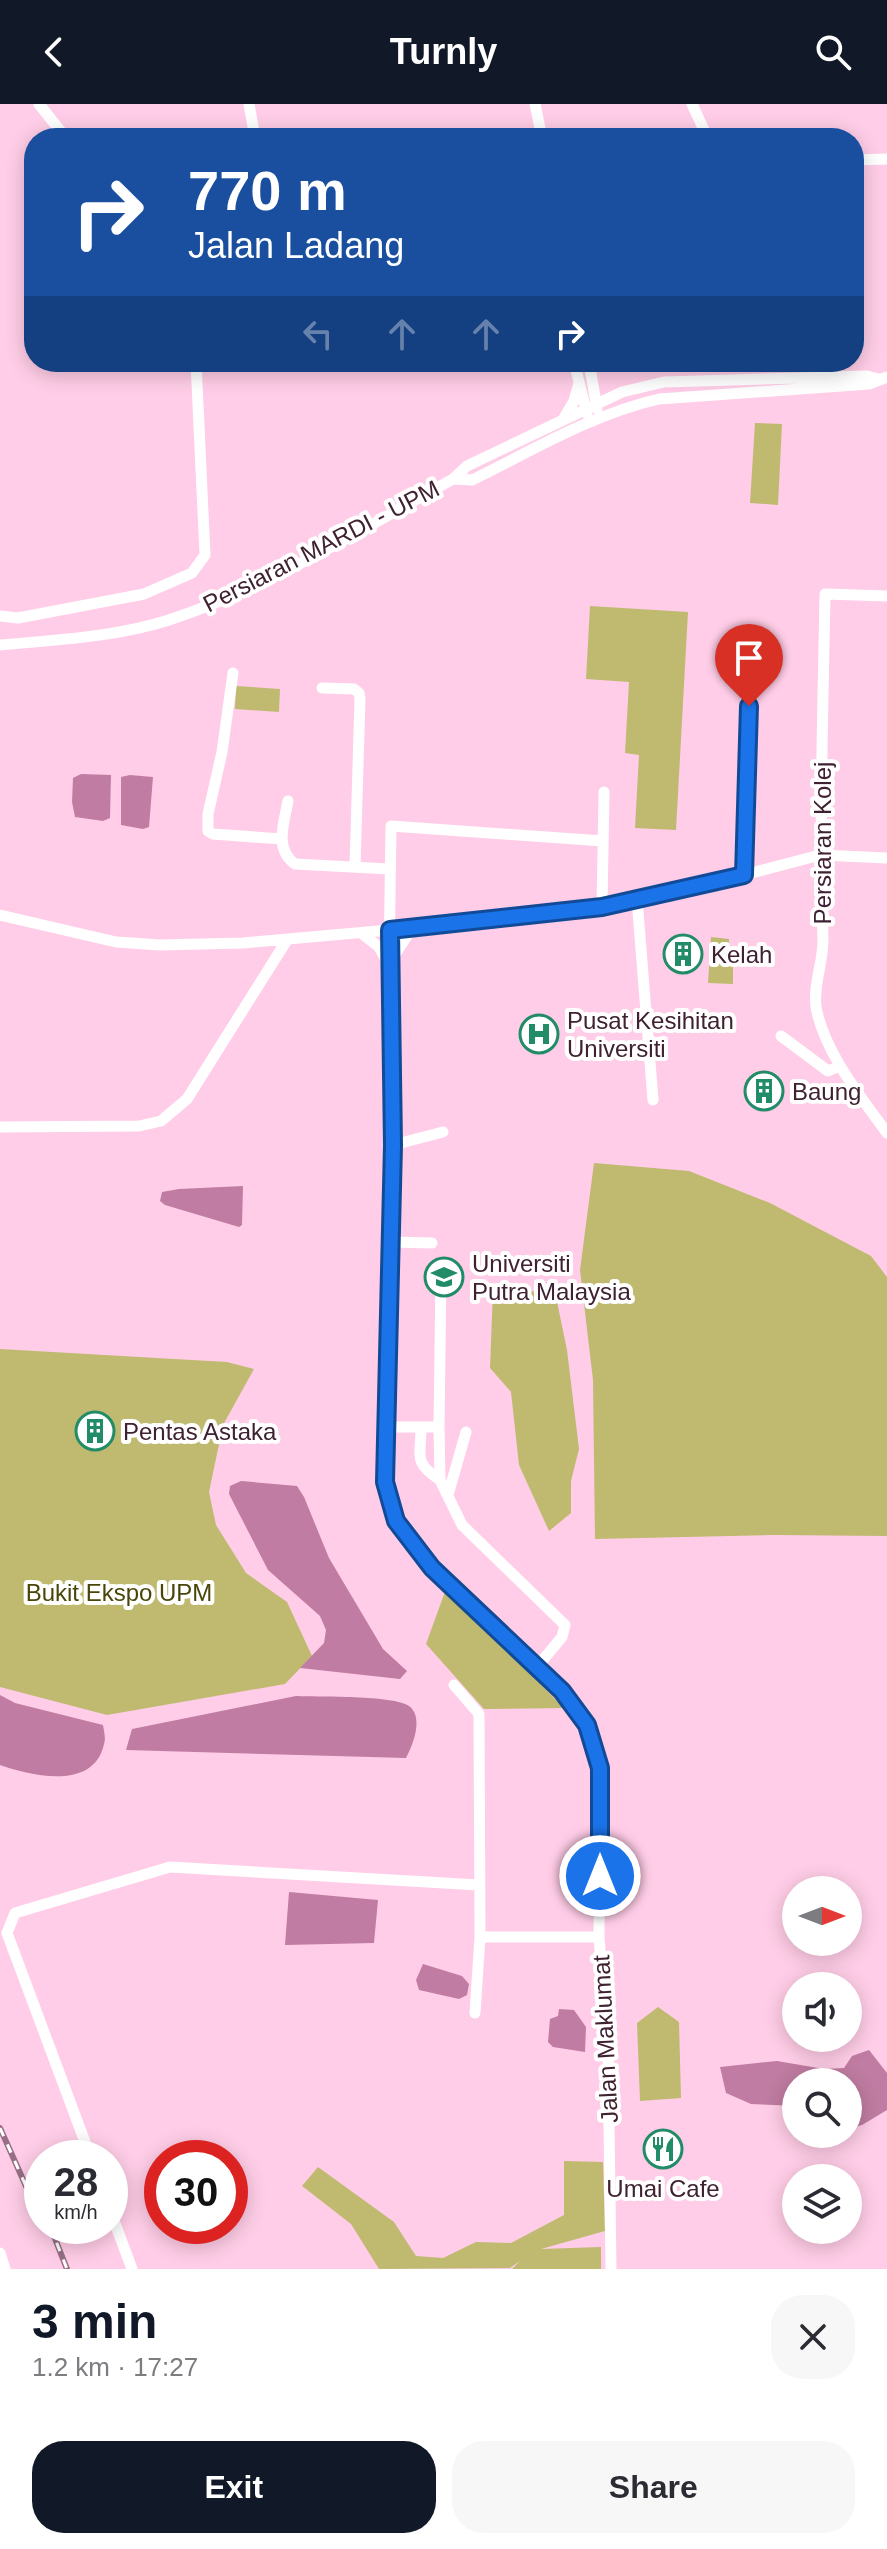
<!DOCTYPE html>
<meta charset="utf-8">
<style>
:root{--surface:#fff;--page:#f7f7f7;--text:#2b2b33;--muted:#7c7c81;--accent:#111827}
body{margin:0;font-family:Helvetica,sans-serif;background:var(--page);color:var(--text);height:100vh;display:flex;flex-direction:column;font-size:30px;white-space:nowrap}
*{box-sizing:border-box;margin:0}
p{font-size:26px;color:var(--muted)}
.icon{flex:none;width:44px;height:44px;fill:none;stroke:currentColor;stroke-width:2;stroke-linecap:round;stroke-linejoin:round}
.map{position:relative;height:2165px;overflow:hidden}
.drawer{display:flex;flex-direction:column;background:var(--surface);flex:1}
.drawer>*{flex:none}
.top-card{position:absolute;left:24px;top:24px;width:840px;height:244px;border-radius:32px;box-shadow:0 4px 20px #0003;background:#1a4fa0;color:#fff;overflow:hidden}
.needle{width:52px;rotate:90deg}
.fabs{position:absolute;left:782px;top:1772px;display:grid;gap:16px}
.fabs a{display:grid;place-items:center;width:80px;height:80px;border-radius:50%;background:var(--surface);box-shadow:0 4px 20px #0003;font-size:40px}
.speed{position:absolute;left:24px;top:2036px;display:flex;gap:16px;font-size:40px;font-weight:700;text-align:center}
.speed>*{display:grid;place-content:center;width:104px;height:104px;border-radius:50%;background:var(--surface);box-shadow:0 4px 20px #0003;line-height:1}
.speed small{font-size:20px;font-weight:400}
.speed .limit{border:12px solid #d22;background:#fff;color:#111}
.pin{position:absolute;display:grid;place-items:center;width:68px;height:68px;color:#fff;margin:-82px -34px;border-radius:50% 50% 50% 0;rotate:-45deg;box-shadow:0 0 8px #0007}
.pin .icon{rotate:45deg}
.me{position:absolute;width:88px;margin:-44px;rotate:0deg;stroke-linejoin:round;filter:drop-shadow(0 0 6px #0008)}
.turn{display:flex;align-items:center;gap:28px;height:168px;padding:0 32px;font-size:36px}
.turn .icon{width:104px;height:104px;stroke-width:2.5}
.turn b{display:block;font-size:56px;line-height:68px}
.lanes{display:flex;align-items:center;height:76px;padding:0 32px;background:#0003;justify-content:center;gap:40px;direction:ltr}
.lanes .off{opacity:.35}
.round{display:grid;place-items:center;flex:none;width:84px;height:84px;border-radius:32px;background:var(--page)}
.head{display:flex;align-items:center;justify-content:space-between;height:136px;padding:0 32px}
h1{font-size:48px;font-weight:700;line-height:60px;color:var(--accent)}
.action{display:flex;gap:16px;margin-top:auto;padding:16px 32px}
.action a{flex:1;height:92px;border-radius:32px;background:var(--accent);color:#fff;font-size:32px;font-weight:700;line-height:92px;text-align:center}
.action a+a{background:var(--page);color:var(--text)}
header{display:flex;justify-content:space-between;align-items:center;height:104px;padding:0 32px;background:var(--accent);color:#fff;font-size:36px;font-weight:700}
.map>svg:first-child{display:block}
</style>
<header><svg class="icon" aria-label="back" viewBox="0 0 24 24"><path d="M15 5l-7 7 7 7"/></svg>Turnly<svg class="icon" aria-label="search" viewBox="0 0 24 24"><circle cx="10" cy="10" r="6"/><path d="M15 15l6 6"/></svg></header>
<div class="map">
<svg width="887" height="2165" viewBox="0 0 887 2165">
<rect width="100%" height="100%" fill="#ffcde7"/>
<path fill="#bfba70" d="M 755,319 L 782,320 L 778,401 L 750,399 Z
M 590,502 L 688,508 L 676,726 L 635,724 L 639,651 L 625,649 L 629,578 L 586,575 Z
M 236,582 L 280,585 L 279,608 L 235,605 Z
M 711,833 L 729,835 L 729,855 L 733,856 L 733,880 L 708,879 Z
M 594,1059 L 689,1067 L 770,1099 L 871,1152 L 887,1173 L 887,1432 L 774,1431 L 595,1435 L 593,1276 L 580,1166 Z
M 493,1186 L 555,1188 L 567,1246 L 579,1345 L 571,1377 L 571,1409 L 549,1427 L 519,1361 L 511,1288 L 490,1264 Z
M 0,1245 L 227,1258 L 254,1265 L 223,1321 L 209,1388 L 216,1421 L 246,1469 L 287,1498 L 312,1552 L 285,1580 L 107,1611 L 0,1583 Z
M 446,1485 L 564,1604 L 484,1605 L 426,1540 Z
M 658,1903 L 679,1918 L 681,1994 L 640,1997 L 637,1919 Z
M 564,2057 L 603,2058 L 605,2127 L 541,2145 L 601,2143 L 601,2165 L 512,2165 L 520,2157 L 510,2164 L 379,2165 L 351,2120 L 302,2082 L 318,2063 L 394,2118 L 416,2152 L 443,2154 L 476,2138 L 511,2139 L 564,2111 Z"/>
<path fill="#c07ca2" d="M 81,670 L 111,671 L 110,714 L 103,717 L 75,713 L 72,698 L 73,674 Z
M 130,671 L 153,673 L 149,723 L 143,725 L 121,721 L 121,673 Z
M 243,1082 L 242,1121 L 239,1123 L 165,1101 L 160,1097 L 162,1088 L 179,1085 Z
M 241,1377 L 297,1382 L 304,1393 L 329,1454 L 383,1545 L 407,1567 L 400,1575 L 300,1564 L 324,1539 L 326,1526 L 320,1512 L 268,1466 L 229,1390 L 230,1382 Z
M 0,1591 L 15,1599 L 103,1621 C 104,1627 106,1635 104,1640 C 94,1687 31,1672 0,1661 Z
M 296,1592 C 318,1593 393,1591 409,1602 C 424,1613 413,1641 406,1654 L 126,1646 L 132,1625 Z
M 289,1788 L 378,1796 L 374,1839 L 285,1841 Z
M 423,1860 L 462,1872 L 469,1880 L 467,1891 L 459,1895 L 419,1886 L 416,1876 Z
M 559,1905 L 574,1906 L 586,1923 L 585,1948 L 553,1943 L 548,1938 L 550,1915 L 558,1912 Z
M 869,1946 L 887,1969 L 887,2006 L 862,2021 L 851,2024 L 848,2021 L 848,1978 L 796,1978 L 796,2002 L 751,2000 L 726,1989 L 720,1963 L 777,1957 L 824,1965 L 844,1964 L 852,1952 Z"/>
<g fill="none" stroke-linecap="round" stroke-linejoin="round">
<path stroke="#fff" stroke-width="11" d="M 39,0 L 66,34
M 249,0 L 255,34
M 535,0 L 542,34
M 692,0 L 704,26 L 711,34
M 854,56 L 887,55
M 574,258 L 587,310
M 589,258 L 597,305
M 564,314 L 574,297 L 579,279
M 453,375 L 472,376 C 533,346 593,310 659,295 L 869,280 L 887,273
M 887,492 L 825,490 C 823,606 819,721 823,837 C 823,858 813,882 816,903 C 824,948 861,993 887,1029
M 0,512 L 18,514 L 144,490 L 192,469 L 205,451 L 196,258
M 0,541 C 55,536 116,533 169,516 C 269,483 361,426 453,375 L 467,362 L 622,288 L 664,278 L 867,272 L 879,275
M 233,569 L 222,648 L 208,710 L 208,727 L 213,730 L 282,735
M 322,584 L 354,585 L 359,589 L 360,595 L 355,763
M 288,697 C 284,719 274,745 295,760 L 389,765
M 603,737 L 391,722 L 389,863 L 393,1041 L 385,1378 L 396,1417 L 432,1464 L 562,1587 C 583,1611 592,1634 600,1664 L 599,1833 L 608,1949 L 611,2165
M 744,771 L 750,540
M 637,795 L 653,996
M 602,803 L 604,688
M 0,811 L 116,838 L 160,841 L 243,839 L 412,824 L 602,803 L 744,771 L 820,751 L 887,754
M 361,829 L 379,843 L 388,859
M 392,855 L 412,824
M 781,932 L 828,967 L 840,962
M 0,1023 L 139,1022 L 161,1017 L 187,995 L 287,836
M 393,1041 L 443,1028
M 391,1138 L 432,1139
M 385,1323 L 439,1323 L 440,1376 L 462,1421 L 565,1521 L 562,1533 L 537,1563
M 421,1323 C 421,1354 413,1358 440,1376
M 439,1323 L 441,1169
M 448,1391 L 466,1328
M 454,1581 L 479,1610 L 480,1833 L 475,1909
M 480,1833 L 599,1833
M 91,2054 L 7,1829 L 15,1809 L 170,1763 L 479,1781
M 110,2106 L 132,2165
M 0,2149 L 5,2165"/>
<g stroke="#966f84" stroke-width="6">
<path id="rail" d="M 0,2024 L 42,2118
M 50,2122 L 67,2165"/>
</g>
<use href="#rail" stroke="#fff" stroke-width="3" stroke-dasharray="9" stroke-linecap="butt"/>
</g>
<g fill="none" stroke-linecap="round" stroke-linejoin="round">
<g stroke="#114b97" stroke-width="20">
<path id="route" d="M 600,1772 L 600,1664 L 587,1621 L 562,1587 L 432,1464 L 396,1417 L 385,1378 L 393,1041 L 390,826 L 602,803 L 744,771 L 749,602"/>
</g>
<use href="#route" stroke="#1a73e8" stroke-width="14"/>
</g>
<defs>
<g id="building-ring" transform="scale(2)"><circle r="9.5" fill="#fff" stroke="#228b67" stroke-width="1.5"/><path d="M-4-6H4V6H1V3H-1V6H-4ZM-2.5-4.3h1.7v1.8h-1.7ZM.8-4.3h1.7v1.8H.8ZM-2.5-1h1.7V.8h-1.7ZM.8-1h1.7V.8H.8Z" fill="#228b67"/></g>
<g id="hospital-ring" transform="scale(2)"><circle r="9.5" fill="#fff" stroke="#228b67" stroke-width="1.5"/><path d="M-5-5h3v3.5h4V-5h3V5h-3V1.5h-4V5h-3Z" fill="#228b67"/></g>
<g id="university-ring" transform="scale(2)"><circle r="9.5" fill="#fff" stroke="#228b67" stroke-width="1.5"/><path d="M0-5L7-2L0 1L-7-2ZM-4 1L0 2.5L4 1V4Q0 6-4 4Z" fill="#228b67"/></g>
<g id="restaurant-ring" transform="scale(2)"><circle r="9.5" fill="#fff" stroke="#228b67" stroke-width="1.5"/><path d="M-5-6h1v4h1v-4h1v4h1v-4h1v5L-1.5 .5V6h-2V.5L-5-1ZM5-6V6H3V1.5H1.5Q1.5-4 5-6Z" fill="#228b67"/></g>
</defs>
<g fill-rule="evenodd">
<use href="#building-ring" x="683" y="850"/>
<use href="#hospital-ring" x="539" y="930"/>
<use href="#building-ring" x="764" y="987"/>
<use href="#university-ring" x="444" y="1173"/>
<use href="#building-ring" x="95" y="1327"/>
<use href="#restaurant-ring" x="663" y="2045"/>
</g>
<g text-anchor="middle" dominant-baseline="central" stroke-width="8" stroke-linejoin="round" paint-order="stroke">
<g font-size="24" fill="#3f2132" stroke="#fff">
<text transform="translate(321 442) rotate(-27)">Persiaran MARDI - UPM</text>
<text transform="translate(822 739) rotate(-90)">Persiaran Kolej</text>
<text transform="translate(605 1935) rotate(-93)">Jalan Maklumat</text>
</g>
<g font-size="24" fill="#3f2132" stroke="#fff" text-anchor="start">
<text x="711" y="850">Kelah</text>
<text x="567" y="916">Pusat Kesihitan<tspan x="567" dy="28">Universiti</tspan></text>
<text x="792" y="987">Baung</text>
<text x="472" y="1159">Universiti<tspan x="472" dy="28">Putra Malaysia</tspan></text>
<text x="123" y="1327">Pentas Astaka</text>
<text x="663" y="2084" text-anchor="middle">Umai Cafe</text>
</g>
<g font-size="24" fill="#4a460a" stroke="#fff">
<text x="119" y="1488">Bukit Ekspo UPM</text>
</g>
</g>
</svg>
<div class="fabs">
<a><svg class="needle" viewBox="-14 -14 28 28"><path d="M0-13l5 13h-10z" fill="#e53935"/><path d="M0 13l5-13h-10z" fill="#7c7c81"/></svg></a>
<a><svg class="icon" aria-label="sound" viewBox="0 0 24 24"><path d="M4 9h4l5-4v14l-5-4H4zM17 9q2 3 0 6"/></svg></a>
<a><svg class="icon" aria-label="search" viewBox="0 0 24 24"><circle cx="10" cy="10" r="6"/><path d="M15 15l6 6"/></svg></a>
<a><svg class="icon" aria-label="layers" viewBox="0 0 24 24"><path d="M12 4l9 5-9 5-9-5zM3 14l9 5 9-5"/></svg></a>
</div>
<div class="speed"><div>28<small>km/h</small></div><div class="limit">30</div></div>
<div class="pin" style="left:749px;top:602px;background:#d93025"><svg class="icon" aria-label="arrive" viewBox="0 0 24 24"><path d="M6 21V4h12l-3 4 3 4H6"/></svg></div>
<svg class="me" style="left:600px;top:1772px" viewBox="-20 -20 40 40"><circle r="17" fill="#1a73e8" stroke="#fff" stroke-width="3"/><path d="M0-11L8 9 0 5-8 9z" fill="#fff"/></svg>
<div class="top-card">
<div class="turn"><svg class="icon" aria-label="right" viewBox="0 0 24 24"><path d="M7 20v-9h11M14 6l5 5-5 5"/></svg><div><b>770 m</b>Jalan Ladang</div></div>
<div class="lanes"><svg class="icon off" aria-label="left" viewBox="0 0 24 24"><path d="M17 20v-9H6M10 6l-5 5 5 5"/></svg><svg class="icon off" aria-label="ahead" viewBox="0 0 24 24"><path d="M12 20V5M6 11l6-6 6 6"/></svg><svg class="icon off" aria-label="ahead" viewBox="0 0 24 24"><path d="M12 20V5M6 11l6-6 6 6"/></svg><svg class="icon" aria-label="right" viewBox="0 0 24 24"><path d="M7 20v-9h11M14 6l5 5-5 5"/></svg></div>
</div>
</div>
<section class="drawer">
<div class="head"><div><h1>3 min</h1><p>1.2 km · 17:27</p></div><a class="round"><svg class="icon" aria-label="close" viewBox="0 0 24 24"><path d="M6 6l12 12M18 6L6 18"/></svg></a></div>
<div class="action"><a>Exit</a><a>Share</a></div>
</section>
